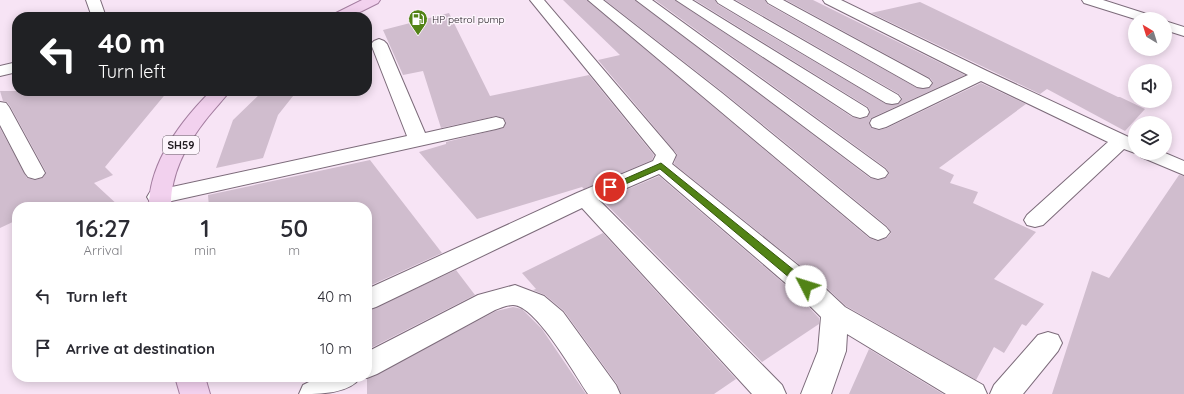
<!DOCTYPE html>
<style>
:root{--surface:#fff;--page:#f2f2f3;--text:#2b2b33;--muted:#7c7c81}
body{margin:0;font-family:Quicksand,sans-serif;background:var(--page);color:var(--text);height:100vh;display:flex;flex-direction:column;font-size:15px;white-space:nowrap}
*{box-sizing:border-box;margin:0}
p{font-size:13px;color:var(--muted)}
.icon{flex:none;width:22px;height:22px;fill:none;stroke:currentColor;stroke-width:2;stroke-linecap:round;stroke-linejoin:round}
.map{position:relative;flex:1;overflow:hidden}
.panel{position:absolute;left:12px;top:202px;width:360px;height:180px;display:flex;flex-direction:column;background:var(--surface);border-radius:16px;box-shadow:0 2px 10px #0003}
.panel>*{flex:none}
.hud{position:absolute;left:12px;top:12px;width:360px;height:84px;border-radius:16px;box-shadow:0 2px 10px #0003;background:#202124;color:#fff;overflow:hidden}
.needle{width:26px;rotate:322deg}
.controls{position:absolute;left:1128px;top:12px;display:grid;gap:8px}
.controls a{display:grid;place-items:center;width:44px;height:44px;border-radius:50%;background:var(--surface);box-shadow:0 2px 10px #0003;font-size:20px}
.pin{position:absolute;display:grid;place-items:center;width:34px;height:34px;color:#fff;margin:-17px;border:2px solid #fff;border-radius:50%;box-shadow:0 1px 4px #0007}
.me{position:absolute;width:44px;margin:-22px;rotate:310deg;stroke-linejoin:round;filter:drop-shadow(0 0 3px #0008)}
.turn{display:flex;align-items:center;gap:14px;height:84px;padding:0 20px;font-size:18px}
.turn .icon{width:52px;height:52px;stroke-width:2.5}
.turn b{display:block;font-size:28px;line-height:34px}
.eta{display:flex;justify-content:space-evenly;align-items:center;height:68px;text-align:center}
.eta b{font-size:24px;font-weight:600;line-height:28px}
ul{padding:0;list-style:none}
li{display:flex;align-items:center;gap:12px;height:52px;padding:0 20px}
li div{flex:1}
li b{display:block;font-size:15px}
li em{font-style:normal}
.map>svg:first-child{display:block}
</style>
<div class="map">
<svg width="1184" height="394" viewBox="0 0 1184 394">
<rect width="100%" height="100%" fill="#f7e4f5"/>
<path fill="#d0bdce" d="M 563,0 L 587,0 L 869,238 L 877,241 L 887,238 L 891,233 L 887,226 L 723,92 L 605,0 L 635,0 L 870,178 L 878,180 L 885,178 L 889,174 L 886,168 L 655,0 L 675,0 L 852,117 L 860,119 L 868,117 L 870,111 L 868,107 L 695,0 L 715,0 L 717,4 L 886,104 L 898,104 L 902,98 L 899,94 L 736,0 L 765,0 L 767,4 L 917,88 L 929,88 L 933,82 L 930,78 L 786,0 L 813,0 L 965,75 L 871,118 L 869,122 L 871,128 L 879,130 L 887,128 L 981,83 L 1026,104 L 939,168 L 954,175 L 950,183 L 978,192 L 973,203 L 1036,232 L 994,279 L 1044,304 L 1026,326 L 1022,324 L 1004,353 L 994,347 L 976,380 L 846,306 L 816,278 L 674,164 L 677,154 L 598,60 L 620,55 Z
M 920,2 L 1118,97 L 1120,97 L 1145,109 L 1125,131 L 1047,89 L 1040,94 L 871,13 Z
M 449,13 L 490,96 L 589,75 L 654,155 L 652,160 L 584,189 L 582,187 L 477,219 L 419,152 L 446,144 L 446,142 L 503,128 L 506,122 L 503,118 L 496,116 L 441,128 L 423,71 L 403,75 L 383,30 Z
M 0,91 L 168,91 L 105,167 L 113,175 L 94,183 L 120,207 L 17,207 L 17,220 L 0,228 L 0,128 L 27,178 L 35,180 L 42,178 L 46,172 L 10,106 L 7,102 L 3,101 Z
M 263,91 L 297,91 L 278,115 L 263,158 L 216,168 L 233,120 Z
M 370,160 L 442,253 L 367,287 L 367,207 L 209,207 L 208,195 Z
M 1179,175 L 1184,176 L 1184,394 L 1052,394 L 1092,271 L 1109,278 Z
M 659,176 L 796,294 L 819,318 L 819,324 L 762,362 L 602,200 Z
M 603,233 L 736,379 L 714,394 L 621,394 L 617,384 L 564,311 L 545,295 L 533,290 L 536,289 L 522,273 Z
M 456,270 L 475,295 L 367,350 L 367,311 Z
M 513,307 L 522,309 L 542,329 L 586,394 L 367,394 L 367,379 L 496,311 Z
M 869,349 L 943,394 L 849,394 Z"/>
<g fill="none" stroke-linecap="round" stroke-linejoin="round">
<g stroke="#7c6b7a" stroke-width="2">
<path id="minor" d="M 86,0 L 100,0 L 106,17 L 92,17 Z
M 530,0 L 544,0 L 673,151 L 676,155 L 672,164 L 815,279 L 845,307 L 983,385 L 987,394 L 946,394 L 847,334 L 846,351 L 831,394 L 801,394 L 818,351 L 821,317 L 797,293 L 659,174 L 599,200 L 782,385 L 786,394 L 752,394 L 582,208 L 376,307 L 367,310 L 367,289 L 577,193 L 653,161 L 656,155 Z
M 588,0 L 603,0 L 722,93 L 886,227 L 890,232 L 886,237 L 878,240 L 870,237 Z
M 636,0 L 652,0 L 885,169 L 888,173 L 885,177 L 878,179 L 871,177 Z
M 676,0 L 692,0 L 867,108 L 869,112 L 867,116 L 860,118 L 853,116 Z
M 716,0 L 733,0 L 898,95 L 901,99 L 898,103 L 892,104 L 886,103 L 718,3 Z
M 766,0 L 783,0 L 929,79 L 932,83 L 929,87 L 923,88 L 917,87 L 768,3 Z
M 823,0 L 841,0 L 987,71 L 1135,140 L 1135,153 L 1124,149 L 1043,225 L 1035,227 L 1027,225 L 1024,220 L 1027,215 L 1108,142 L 981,81 L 886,127 L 879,129 L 872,127 L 870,123 L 872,119 L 968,75 L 825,3 Z
M 1082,0 L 1103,0 L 1153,16 L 1155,19 L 1135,19 L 1084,3 Z
M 1165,21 L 1184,27 L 1184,36 L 1165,30 Z
M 379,39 L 384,41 L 387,44 L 425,133 L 496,117 L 503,119 L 505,123 L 503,127 L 496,129 L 158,204 L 150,202 L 147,197 L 150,192 L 158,190 L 407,136 L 371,44 L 374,41 Z
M 17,62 L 17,72 L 0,76 L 0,66 Z
M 0,102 L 6,103 L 9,107 L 45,173 L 42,177 L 35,179 L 28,177 L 25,173 L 0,125 Z
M 1138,153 L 1165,153 L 1184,161 L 1184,175 L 1141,157 Z
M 515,285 L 544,296 L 563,312 L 616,385 L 620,394 L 588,394 C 575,375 536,305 513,305 C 507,305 500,308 495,310 L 377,374 L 367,378 L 364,377 L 367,377 L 367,352 L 478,295 Z
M 1048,332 L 1058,335 L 1062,343 L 1058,351 L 1023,394 L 990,394 L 994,385 L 1038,335 Z
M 319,377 L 361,377 C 349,394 321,394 299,394 L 303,385 Z"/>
</g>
<g stroke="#a37d9f" stroke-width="2">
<path id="major" d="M 362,0 L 380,0 L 378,3 L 350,17 L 332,17 L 334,14 Z
M 211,91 L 230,91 C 223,100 215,108 208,117 C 187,143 170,174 171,207 L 149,207 C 149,163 181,121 211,91 Z
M 175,377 L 205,377 L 210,394 L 180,394 Z"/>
</g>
<use href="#minor" fill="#fff" fill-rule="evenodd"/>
<use href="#major" fill="#f2d1ee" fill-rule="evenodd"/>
</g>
<path fill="#528316" stroke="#35550e" d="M 661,163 L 810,283 L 812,286 L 810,289 L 803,289 L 660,169 L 614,189 L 607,189 L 606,187 Z"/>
<defs>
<g id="fuel-pin" transform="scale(1)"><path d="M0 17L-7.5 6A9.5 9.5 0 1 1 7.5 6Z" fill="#528316" stroke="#fdf5fc"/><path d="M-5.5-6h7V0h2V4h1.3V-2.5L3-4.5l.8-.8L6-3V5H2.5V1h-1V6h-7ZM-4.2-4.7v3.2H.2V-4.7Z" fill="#fff"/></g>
</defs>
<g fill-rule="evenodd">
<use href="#fuel-pin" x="418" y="19"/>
</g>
<g text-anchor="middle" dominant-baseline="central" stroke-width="3" stroke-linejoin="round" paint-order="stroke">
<g font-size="10" fill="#201a20" stroke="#fdf5fc" text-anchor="start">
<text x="432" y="19">HP petrol pump</text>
</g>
<rect fill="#fdf5fc" stroke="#625c62" stroke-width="1" x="163" y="136" width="36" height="18" rx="3"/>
<g font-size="11" font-weight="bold" fill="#201a20">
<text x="181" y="145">SH59</text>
</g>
</g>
</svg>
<div class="controls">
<a><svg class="needle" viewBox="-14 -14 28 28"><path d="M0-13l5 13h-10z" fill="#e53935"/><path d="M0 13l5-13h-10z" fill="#7c7c81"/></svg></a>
<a><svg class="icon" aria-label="sound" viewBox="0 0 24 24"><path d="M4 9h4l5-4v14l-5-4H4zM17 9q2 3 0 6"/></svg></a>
<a><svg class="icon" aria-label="layers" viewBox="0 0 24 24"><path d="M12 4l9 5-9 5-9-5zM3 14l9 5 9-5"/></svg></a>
</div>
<div class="pin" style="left:610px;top:187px;background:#d93025"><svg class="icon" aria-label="arrive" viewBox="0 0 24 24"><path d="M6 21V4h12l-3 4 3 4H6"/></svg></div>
<svg class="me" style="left:806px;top:286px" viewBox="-20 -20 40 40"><circle r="19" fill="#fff"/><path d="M0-13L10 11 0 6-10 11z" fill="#528316"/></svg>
<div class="hud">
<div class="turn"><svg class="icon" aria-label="left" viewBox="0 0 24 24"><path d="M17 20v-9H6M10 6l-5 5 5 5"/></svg><div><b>40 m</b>Turn left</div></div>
</div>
<section class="panel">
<div class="eta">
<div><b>16:27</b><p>Arrival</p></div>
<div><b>1</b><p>min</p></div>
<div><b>50</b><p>m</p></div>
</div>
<ul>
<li><svg class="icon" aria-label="left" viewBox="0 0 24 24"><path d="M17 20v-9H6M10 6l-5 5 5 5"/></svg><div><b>Turn left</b></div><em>40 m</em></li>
<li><svg class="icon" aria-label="arrive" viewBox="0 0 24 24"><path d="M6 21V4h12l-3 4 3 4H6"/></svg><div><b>Arrive at destination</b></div><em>10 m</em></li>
</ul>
</section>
</div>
